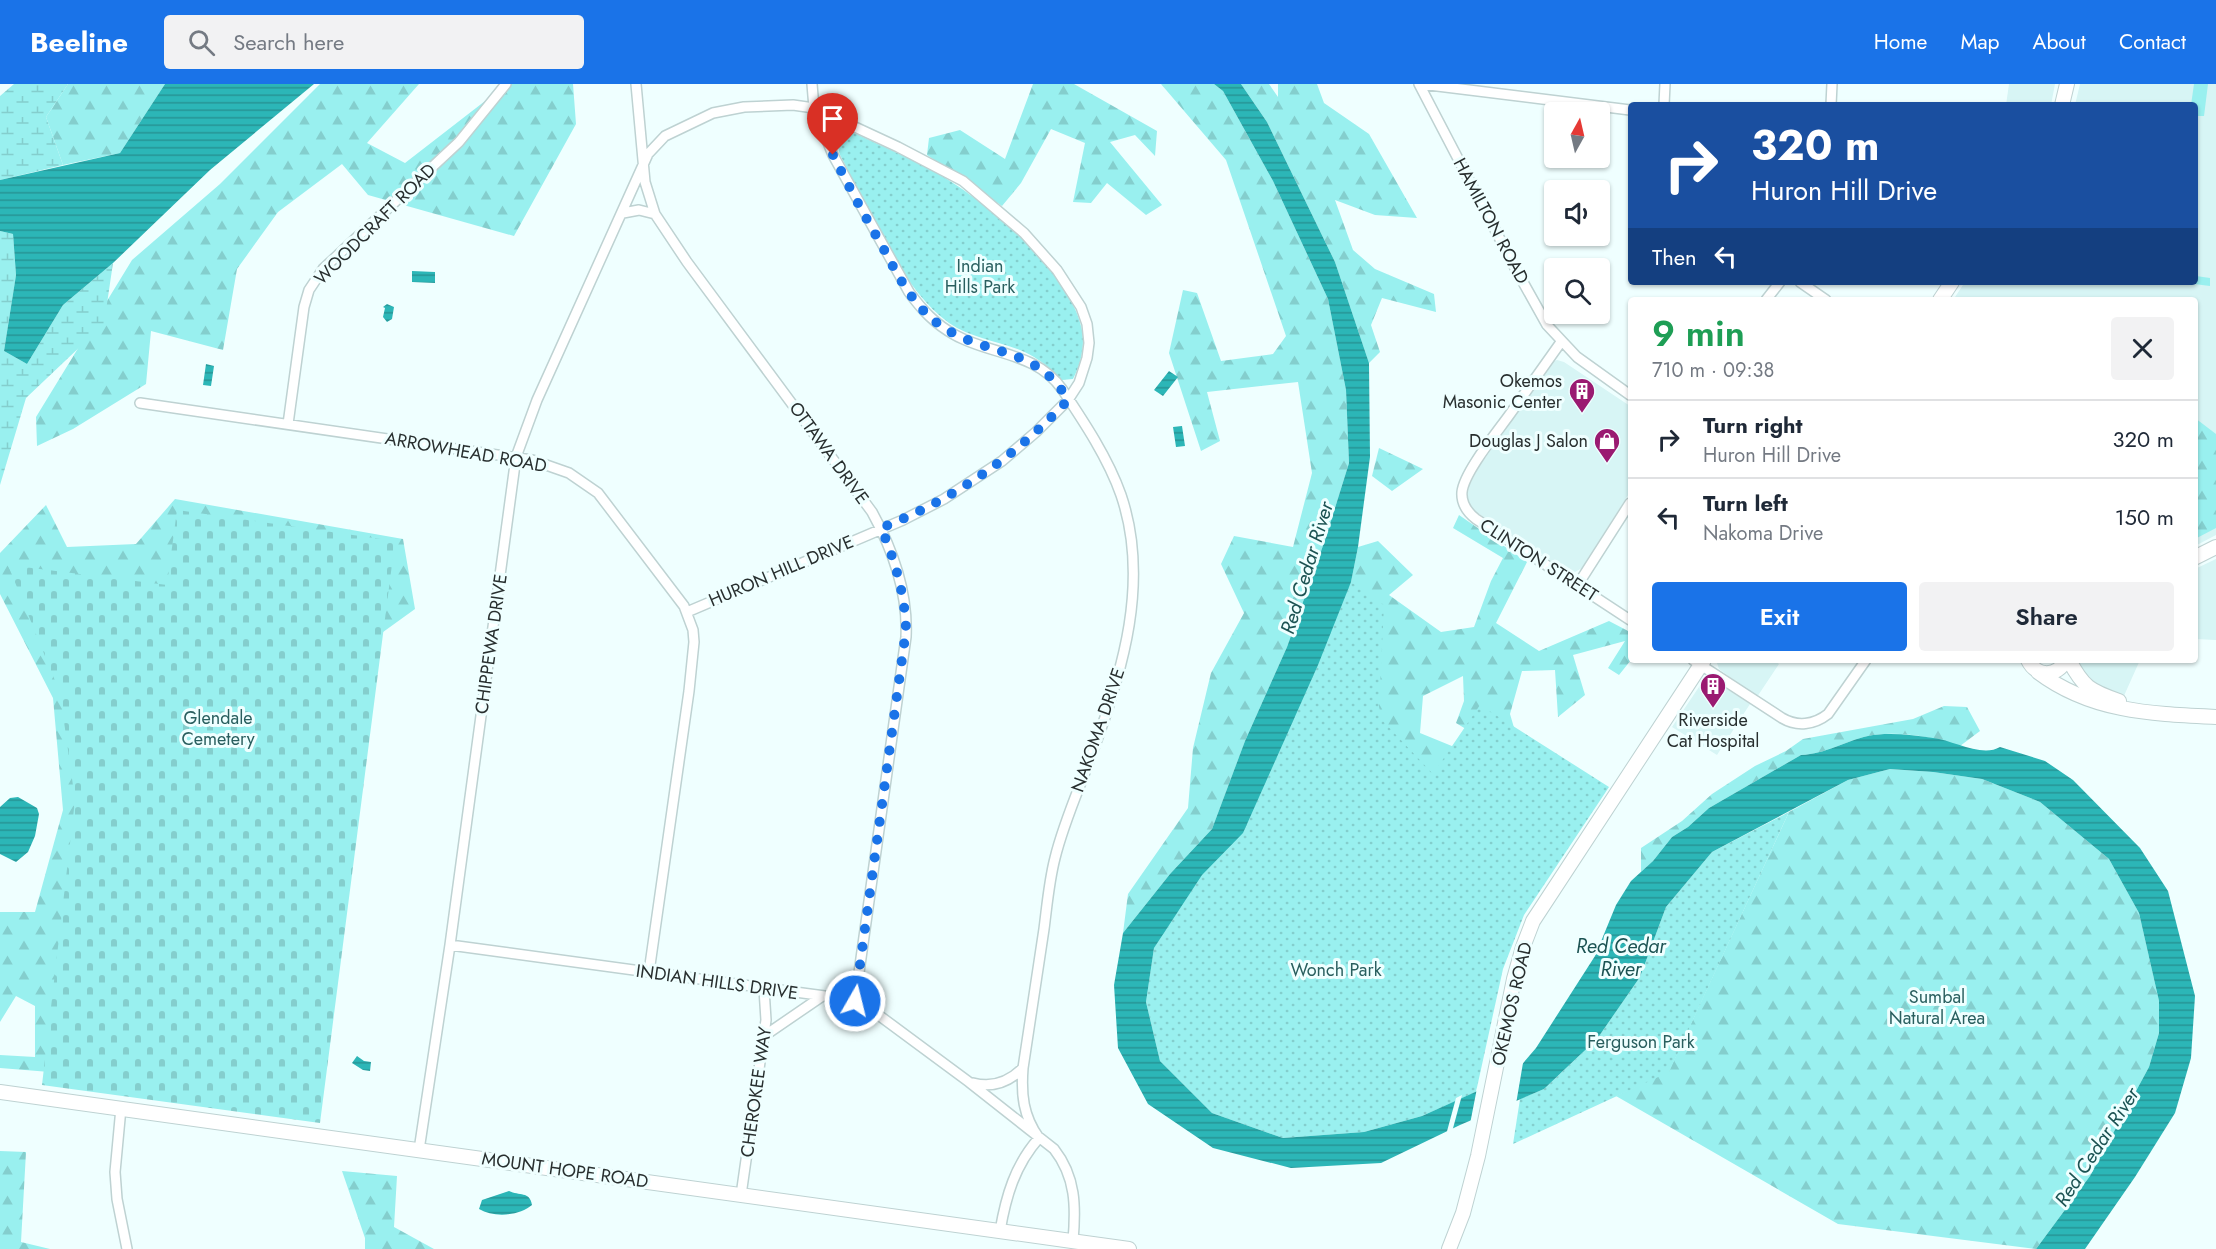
<!DOCTYPE html>
<meta charset="utf-8">
<style>
:root{--surface:#fff;--page:#f2f2f3;--text:#1f2937;--muted:#747a83;--line:#e0e1e3;--accent:#1a73e8}
body{margin:0;font-family:Jost,sans-serif;background:var(--page);color:var(--text);height:100vh;display:flex;flex-direction:column;font-size:22px;white-space:nowrap}
*{box-sizing:border-box;margin:0}
p{font-size:20px;color:var(--muted)}
.icon{flex:none;width:33px;height:33px;fill:none;stroke:currentColor;stroke-width:2;stroke-linecap:round;stroke-linejoin:round}
.map{position:relative;flex:1;overflow:hidden}
.side{position:absolute;left:1628px;top:213px;width:570px;height:366px;display:flex;flex-direction:column;background:var(--surface);border-radius:6px;box-shadow:0 2px 4px #0004}
.side>*{flex:none}
.banner{position:absolute;left:1628px;top:18px;width:570px;height:183px;border-radius:6px;box-shadow:0 2px 4px #0004;background:#1a4fa0;color:#fff;overflow:hidden}
.needle{width:39px;rotate:8deg}
.tools{position:absolute;left:1544px;top:18px;display:grid;gap:12px}
.tools a{display:grid;place-items:center;width:66px;height:66px;border-radius:6px;background:var(--surface);box-shadow:0 2px 4px #0004;font-size:30px}
.pin{position:absolute;display:grid;place-items:center;width:51px;height:51px;color:#fff;margin:-62px -26px;border-radius:50% 50% 50% 0;rotate:-45deg;box-shadow:0 0 6px #0007}
.pin .icon{rotate:45deg}
.me{position:absolute;width:66px;margin:-33px;rotate:8deg;stroke-linejoin:round;filter:drop-shadow(0 0 4px #0008)}
.turn{display:flex;align-items:center;gap:21px;height:126px;padding:0 24px;font-size:27px}
.turn .icon{width:78px;height:78px;stroke-width:2.5}
.turn b{display:block;font-size:42px;line-height:51px}
.then{display:flex;align-items:center;height:57px;padding:0 24px;background:#0003;gap:12px;font-size:22px}
.round{display:grid;place-items:center;flex:none;width:63px;height:63px;border-radius:6px;background:var(--page)}
.overview{display:flex;align-items:center;justify-content:space-between;height:102px;padding:0 24px}
h1{font-size:36px;font-weight:600;line-height:45px;color:#1e9e55}
.button{display:flex;gap:12px;margin-top:auto;padding:12px 24px}
.button a{flex:1;height:69px;border-radius:6px;background:var(--accent);color:#fff;font-size:24px;font-weight:600;line-height:69px;text-align:center}
.button a+a{background:var(--page);color:var(--text)}
ul{padding:0;list-style:none}
li{display:flex;align-items:center;gap:18px;height:78px;padding:0 24px;border-top:2px solid var(--line)}
li div{flex:1}
li b{display:block;font-size:22px}
li em{font-style:normal}
header{display:flex;align-items:center;gap:36px;box-sizing:border-box;height:84px;padding:0 30px;background:var(--accent);color:#fff}
header strong{font-size:28px}
nav{display:flex;gap:33px;margin-inline-start:auto;font-size:21px}
.search{width:420px;height:54px;background:var(--page);display:flex;align-items:center;gap:15px;box-sizing:border-box;padding:0 21px;border-radius:6px;color:var(--muted);font-size:22px}
.map>svg:first-child{display:block}
</style>
<header>
<strong>Beeline</strong>
<div class="search"><svg class="icon" aria-label="search" viewBox="0 0 24 24"><circle cx="10" cy="10" r="6"/><path d="M15 15l6 6"/></svg>Search here</div>
<nav><a>Home</a><a>Map</a><a>About</a><a>Contact</a></nav>
</header>
<div class="map">
<svg width="2216" height="1165" viewBox="0 0 2216 1165">
<defs>
<pattern id="forest-firs" width="22" height="20" patternUnits="userSpaceOnUse" patternTransform="scale(1.5)"><rect width="22" height="20" fill="#99f0ef"/><path d="M5 1l3.5 6h-7zM16 11l3.5 6h-7z" fill="#84cecd"/></pattern>
<pattern id="wetland-marsh" width="20" height="14" patternUnits="userSpaceOnUse" patternTransform="scale(1.5)"><rect width="20" height="14" fill="#99f0ef"/><path d="M1 5h8M5 5V1M11 12h8M15 12V8" fill="none" stroke="#84cecd"/></pattern>
<pattern id="cemetery-stones" width="16" height="16" patternUnits="userSpaceOnUse" patternTransform="scale(1.5)"><rect width="16" height="16" fill="#99f0ef"/><path d="M2 7V4a2 2 0 0 1 4 0v3zM10 15v-3a2 2 0 0 1 4 0v3z" fill="#84cecd"/></pattern>
<pattern id="park-dots" width="8" height="8" patternUnits="userSpaceOnUse" patternTransform="scale(1.5)"><rect width="8" height="8" fill="#99f0ef"/><path d="M2 2h.1M6 6h.1" fill="none" stroke="#84cecd" stroke-width="1.8" stroke-linecap="round"/></pattern>
<pattern id="water-rules" width="6" height="5" patternUnits="userSpaceOnUse" patternTransform="scale(1.5)"><rect width="6" height="5" fill="#2cb6b7"/><path d="M0 2.5h6" fill="none" stroke="#269495"/></pattern>
</defs>
<rect width="100%" height="100%" fill="#efffff"/>
<path fill="#d7f5f5" d="M 2009,0 L 2055,0 L 2051,21 L 2006,21 Z
M 2080,0 L 2216,0 L 2216,451 L 2195,462 L 2194,216 L 1953,216 L 1965,198 L 2194,198 L 2194,21 L 2075,21 Z
M 1557,276 L 1564,278 L 1630,322 L 1630,408 L 1582,484 L 1575,488 L 1569,488 L 1473,426 L 1467,415 L 1469,402 L 1479,383 L 1552,278 Z
M 2216,475 L 2216,556 L 2195,555 L 2195,485 Z
M 1716,576 L 1773,576 L 1779,580 L 1757,613 L 1719,585 Z
M 2075,576 L 2140,576 L 2123,614 L 2090,599 Z
M 1706,596 L 1716,598 L 1750,620 L 1717,671 L 1672,643 L 1701,600 Z"/>
<path fill="#99f0ef" d="M 2194,0 L 2208,0 L 2204,32 L 2195,32 L 2195,37 L 2194,21 L 2191,21 Z
M 2196,192 L 2210,194 L 2210,202 L 2194,200 Z"/>
<path fill="url(#forest-firs)" d="M 68,0 L 165,0 L 120,69 L 63,81 L 46,33 Z
M 320,0 L 419,0 L 367,59 L 405,79 L 507,0 L 573,0 L 576,40 L 514,152 L 368,111 L 342,80 L 278,128 L 237,185 L 223,266 L 151,247 L 146,300 L 73,345 L 37,362 L 36,333 L 132,176 L 220,100 Z
M 1033,0 L 1074,0 L 1157,47 L 1155,72 L 1135,51 L 1110,58 L 1162,121 L 1146,131 L 1107,99 L 1091,119 L 1073,118 L 1085,59 L 1051,45 L 1021,99 L 1002,122 L 927,71 L 929,54 L 960,46 L 1005,75 Z
M 1161,0 L 1214,0 L 1223,7 L 1273,97 L 1328,215 L 1346,306 L 1349,379 L 1325,456 L 1287,563 L 1245,657 L 1212,745 L 1170,790 L 1123,849 L 1128,810 L 1188,724 L 1193,664 L 1211,589 L 1244,529 L 1221,480 L 1234,452 L 1293,463 L 1312,389 L 1298,298 L 1207,308 L 1220,357 L 1201,367 L 1169,269 L 1183,206 L 1197,209 L 1221,277 L 1273,270 L 1286,252 L 1226,76 Z
M 1241,0 L 1269,0 L 1278,13 L 1278,0 L 1317,0 L 1324,19 L 1369,50 L 1417,134 L 1375,131 L 1335,116 L 1353,166 L 1375,185 L 1434,210 L 1436,228 L 1382,214 L 1371,241 L 1380,268 L 1369,279 L 1335,178 L 1267,38 Z
M 2195,334 L 2216,350 L 2216,444 L 2195,455 Z
M 1379,364 L 1423,385 L 1392,407 L 1372,392 Z
M 175,415 L 403,455 L 415,525 L 372,556 L 87,991 L 0,984 L 0,971 L 35,973 L 35,922 L 16,912 L 0,938 L 0,828 L 35,828 L 63,726 L 53,614 L 0,510 L 0,469 L 46,421 L 67,463 L 136,460 Z
M 1459,431 L 1527,478 L 1496,539 L 1539,567 L 1609,537 L 1630,548 L 1631,576 L 1619,591 L 1608,584 L 1625,557 L 1573,571 L 1585,611 L 1558,633 L 1555,586 L 1522,587 L 1510,630 L 1525,681 L 1456,639 L 1464,617 L 1463,592 L 1423,612 L 1420,649 L 1518,689 L 1154,864 L 1351,498 L 1358,463 L 1378,457 L 1413,491 L 1389,511 L 1441,548 L 1474,543 L 1491,497 L 1503,474 L 1453,444 Z
M 1944,622 L 1967,623 L 1980,647 L 1960,662 C 1932,653 1898,646 1868,652 C 1845,657 1826,670 1801,671 L 1709,724 L 1688,743 L 1672,753 L 1653,777 L 1641,788 L 1641,764 L 1682,737 L 1712,710 L 1755,682 L 1786,667 L 1803,655 L 1913,635 Z
M 1890,685 L 1933,688 L 1982,695 L 2040,718 L 2109,775 L 2139,829 L 2159,917 L 2159,949 L 2149,983 L 2090,1092 L 2036,1165 L 1838,1140 L 1616,1012 L 1669,987 L 1789,728 L 1848,696 Z
M 0,1067 L 26,1068 L 21,1158 L 50,1165 L 0,1165 Z
M 342,1087 L 397,1092 L 394,1143 L 434,1165 L 365,1165 L 365,1154 Z"/>
<path fill="url(#wetland-marsh)" d="M 14,0 L 68,0 L 46,33 L 63,81 L 0,96 L 0,12 Z
M 0,147 L 13,150 L 16,191 L 4,267 L 27,280 L 63,221 L 113,179 L 104,240 L 26,314 L 0,401 Z"/>
<path fill="url(#cemetery-stones)" d="M 177,426 L 395,457 L 320,1039 L 42,1001 L 75,716 L 60,609 L 8,481 L 167,501 Z"/>
<path fill="url(#park-dots)" d="M 852,48 C 880,61 908,73 935,88 C 984,115 1071,188 1082,246 C 1085,262 1081,280 1073,295 L 1062,296 C 1054,288 1044,279 1034,273 C 1007,257 975,257 949,239 C 900,204 868,123 840,71 C 836,59 838,49 852,48 Z
M 1351,498 L 1384,521 L 1379,623 L 1383,637 L 1433,690 L 1480,621 L 1609,703 L 1524,831 L 1503,885 L 1476,1008 L 1422,1032 L 1364,1048 L 1283,1054 L 1212,1029 L 1160,977 L 1146,918 L 1154,864 L 1202,791 L 1243,749 L 1318,581 Z
M 1789,728 L 1669,988 L 1513,1060 L 1520,1015 L 1544,1005 L 1597,955 L 1640,893 L 1666,823 L 1712,768 Z"/>
<path fill="url(#water-rules)" d="M 165,0 L 314,0 L 210,86 L 113,179 L 63,221 L 27,280 L 4,267 L 16,191 L 13,150 L 0,147 L 0,96 L 120,69 Z
M 1214,0 L 1241,0 L 1267,38 L 1335,178 L 1369,279 L 1370,373 L 1358,463 L 1351,498 L 1318,581 L 1243,749 L 1202,791 L 1154,864 L 1146,918 L 1160,977 L 1212,1029 L 1283,1054 L 1364,1048 L 1422,1032 L 1513,991 L 1536,964 L 1595,872 L 1616,821 L 1631,797 L 1653,777 L 1672,753 L 1688,743 L 1709,724 L 1801,671 C 1826,670 1845,657 1868,652 C 1888,648 1913,651 1933,654 C 1953,656 1982,674 2000,663 L 2045,677 L 2073,696 L 2140,764 L 2168,807 L 2195,912 L 2191,974 L 2175,1029 L 2135,1093 L 2085,1165 L 2036,1165 L 2090,1092 L 2149,983 L 2159,949 L 2159,917 L 2139,829 L 2109,775 L 2040,718 L 1982,695 L 1933,688 L 1890,685 L 1848,696 L 1712,768 L 1666,823 L 1640,893 L 1597,955 L 1564,986 L 1544,1005 L 1460,1041 L 1381,1079 L 1291,1084 L 1213,1064 L 1148,1020 L 1118,964 L 1114,901 L 1123,849 L 1170,790 L 1212,745 L 1245,657 L 1287,563 L 1325,456 L 1349,379 L 1346,306 L 1328,215 L 1273,97 L 1223,7 Z
M 412,187 L 435,188 L 435,199 L 412,198 Z
M 387,220 L 394,223 L 392,235 L 387,238 L 383,233 L 385,224 L 383,223 Z
M 206,280 L 214,282 L 211,302 L 203,301 Z
M 1169,287 L 1178,293 L 1163,312 L 1154,306 Z
M 1182,342 L 1185,362 L 1176,363 L 1173,343 Z
M 18,713 L 37,724 L 39,730 L 35,752 L 28,768 L 16,778 L 0,770 L 0,723 L 10,714 Z
M 357,972 L 364,977 L 371,978 L 370,987 L 363,986 L 352,979 Z
M 509,1107 C 519,1112 530,1107 532,1121 C 519,1132 494,1134 479,1125 L 482,1116 Z"/>
<path fill="#efffff" d="M 1524,973 L 1516,1020 L 1470,1040 L 1477,1004 L 1512,988 Z
M 1462,1011 L 1452,1048 L 1446,1051 L 1456,1014 Z"/>
<g fill="none" stroke-linecap="round" stroke-linejoin="round">
<g stroke="#bed2d2" stroke-width="12">
<path id="street" d="M 636,0 L 645,98 L 655,130 L 687,178 L 872,428 C 893,466 908,510 906,553 L 855,917
M 812,0 L 814,24 L 833,71 L 909,208 C 922,226 935,240 955,251 C 991,271 1036,268 1062,305 C 1084,338 1108,374 1121,411 C 1150,496 1123,587 1093,667 C 1080,703 1064,737 1055,774 C 1049,797 1047,822 1044,845 C 1037,892 1030,938 1023,984 C 1021,1010 1023,1032 1039,1054 C 1015,1081 1006,1112 1000,1147
M 1419,0 L 1514,182 L 1547,241 L 1577,273 L 1630,311
M 1421,0 L 1630,26
M 1664,21 L 1665,0
M 1831,21 L 1832,0
M 623,129 L 639,126 L 655,130
M 1800,198 L 1826,216
M 1766,216 L 1780,198
M 1561,258 C 1544,282 1527,306 1510,330 C 1498,347 1464,388 1462,408 C 1461,420 1467,428 1476,435 L 1630,536
M 140,319 L 532,376 L 569,389 L 598,409 L 684,522 L 693,546 L 694,558 L 689,607 L 649,888
M 288,340 L 304,223 L 309,206 L 323,185 L 459,58 L 506,0
M 1577,502 L 1630,419
M 1693,576 L 1782,634 C 1797,643 1814,641 1828,630 L 1866,576
M 450,861 L 847,915 L 865,921 L 969,998 L 1054,1065 C 1076,1093 1076,1123 1073,1157
M 764,952 L 821,913
M 973,999 C 992,1004 1009,998 1023,984
M 121,1024 L 115,1088 L 117,1115 L 127,1165
M 419,1066 L 450,861 L 516,373 L 537,316 L 648,70 L 665,52 L 713,29 L 744,23 L 793,21 L 814,24 L 898,63 L 963,97 L 1024,149 L 1057,186 L 1081,223 L 1087,240 L 1089,259 L 1087,274 L 1079,299 L 1068,316 L 1036,348 L 1002,377 L 944,415 L 903,436 L 687,528
M 741,1111 L 766,936 L 764,905"/>
</g>
<g stroke="#bed2d2" stroke-width="16">
<path id="secondary" d="M 2062,21 L 2067,0
M 1940,216 L 1952,198
M 2194,474 L 2216,463
M 2028,576 C 2037,594 2057,593 2066,576
M 2069,576 C 2083,603 2090,607 2119,617
M 2038,588 C 2091,628 2152,630 2216,633
M 0,1008 L 1129,1165
M 1449,1165 L 1463,1129 L 1478,1072 L 1514,895 L 1523,863 L 1533,837 L 1704,576"/>
</g>
<use href="#street" stroke="#fff" stroke-width="9"/>
<use href="#secondary" stroke="#fff" stroke-width="14"/>
</g>
<g fill="none" stroke-linecap="round" stroke-linejoin="round">
<path stroke="#1a73e8" stroke-width="10" stroke-dasharray="0 18" d="M 833,71 C 848,101 864,131 881,160 C 896,188 911,219 937,239 C 982,273 1036,260 1068,316 C 1015,373 954,415 881,444 C 895,476 905,511 906,546 L 855,917"/>
</g>
<defs>
<g id="building-pin" transform="scale(1.35)"><path d="M0 17L-7.5 6A9.5 9.5 0 1 1 7.5 6Z" fill="#9a1a71" stroke="#efffff"/><path d="M-4-6H4V6H1V3H-1V6H-4ZM-2.5-4.3h1.7v1.8h-1.7ZM.8-4.3h1.7v1.8H.8ZM-2.5-1h1.7V.8h-1.7ZM.8-1h1.7V.8H.8Z" fill="#fff"/></g>
<g id="shop-pin" transform="scale(1.35)"><path d="M0 17L-7.5 6A9.5 9.5 0 1 1 7.5 6Z" fill="#9a1a71" stroke="#efffff"/><path d="M-5-2.5h2.3a2.7 3.5 0 0 1 5.4 0H5L5.5 6h-11ZM-1.5-2.5h3a1.5 2.3 0 0 0-3 0Z" fill="#fff"/></g>
</defs>
<g fill-rule="evenodd">
<use href="#building-pin" x="1582" y="307"/>
<use href="#shop-pin" x="1607" y="357"/>
<use href="#building-pin" x="1713" y="602"/>
</g>
<g text-anchor="middle" dominant-baseline="central" stroke-width="6" stroke-linejoin="round" paint-order="stroke">
<g font-size="18" fill="#282f2f" stroke="#efffff">
<text transform="translate(1491 137) rotate(62)">HAMILTON ROAD</text>
<text transform="translate(375 140) rotate(-45)">WOODCRAFT ROAD</text>
<text transform="translate(466 368) rotate(10)">ARROWHEAD ROAD</text>
<text transform="translate(829 369) rotate(54)">OTTAWA DRIVE</text>
<text transform="translate(1539 476) rotate(33)">CLINTON STREET</text>
<text transform="translate(781 487) rotate(-23)">HURON HILL DRIVE</text>
<text transform="translate(491 560) rotate(-82)">CHIPPEWA DRIVE</text>
<text transform="translate(1098 646) rotate(-71)">NAKOMA DRIVE</text>
<text transform="translate(717 898) rotate(8)">INDIAN HILLS DRIVE</text>
<text transform="translate(1512 920) rotate(-77)">OKEMOS ROAD</text>
<text transform="translate(756 1008) rotate(-82)">CHEROKEE WAY</text>
<text transform="translate(565 1086) rotate(8)">MOUNT HOPE ROAD</text>
</g>
<g font-size="18" fill="#295f5f" stroke="#efffff">
<text x="980" y="182">Indian<tspan x="980" dy="21">Hills Park</tspan></text>
<text x="218" y="634">Glendale<tspan x="218" dy="21">Cemetery</tspan></text>
<text x="1336" y="886">Wonch Park</text>
<text x="1937" y="913">Sumbal<tspan x="1937" dy="21">Natural Area</tspan></text>
<text x="1641" y="958">Ferguson Park</text>
</g>
<g font-size="18" fill="#282f2f" stroke="#efffff" text-anchor="end">
<text x="1562" y="297">Okemos<tspan x="1562" dy="21">Masonic Center</tspan></text>
<text x="1588" y="357">Douglas J Salon</text>
<text x="1713" y="636" text-anchor="middle">Riverside<tspan x="1713" dy="21">Cat Hospital</tspan></text>
</g>
<g font-size="20" font-style="italic" fill="#1c5353" stroke="#efffff">
<text transform="translate(1307 484) rotate(-73)">Red Cedar River</text>
<text x="1621" y="862">Red Cedar<tspan x="1621" dy="23">River</tspan></text>
<text transform="translate(2097 1063) rotate(-57)">Red Cedar River</text>
</g>
</g>
</svg>
<div class="tools">
<a><svg class="needle" viewBox="-14 -14 28 28"><path d="M0-13l5 13h-10z" fill="#e53935"/><path d="M0 13l5-13h-10z" fill="#747a83"/></svg></a>
<a><svg class="icon" aria-label="sound" viewBox="0 0 24 24"><path d="M4 9h4l5-4v14l-5-4H4zM17 9q2 3 0 6"/></svg></a>
<a><svg class="icon" aria-label="search" viewBox="0 0 24 24"><circle cx="10" cy="10" r="6"/><path d="M15 15l6 6"/></svg></a>
</div>
<div class="pin" style="left:833px;top:71px;background:#d93025"><svg class="icon" aria-label="arrive" viewBox="0 0 24 24"><path d="M6 21V4h12l-3 4 3 4H6"/></svg></div>
<svg class="me" style="left:855px;top:917px" viewBox="-20 -20 40 40"><circle r="17" fill="#1a73e8" stroke="#fff" stroke-width="3"/><path d="M0-11L8 9 0 5-8 9z" fill="#fff"/></svg>
<div class="banner">
<div class="turn"><svg class="icon" aria-label="right" viewBox="0 0 24 24"><path d="M7 20v-9h11M14 6l5 5-5 5"/></svg><div><b>320 m</b>Huron Hill Drive</div></div>
<div class="then">Then<svg class="icon" aria-label="left" viewBox="0 0 24 24"><path d="M17 20v-9H6M10 6l-5 5 5 5"/></svg></div>
</div>
<section class="side">
<div class="overview"><div><h1>9 min</h1><p>710 m · 09:38</p></div><a class="round"><svg class="icon" aria-label="close" viewBox="0 0 24 24"><path d="M6 6l12 12M18 6L6 18"/></svg></a></div>
<ul>
<li><svg class="icon" aria-label="right" viewBox="0 0 24 24"><path d="M7 20v-9h11M14 6l5 5-5 5"/></svg><div><b>Turn right</b><p>Huron Hill Drive</p></div><em>320 m</em></li>
<li><svg class="icon" aria-label="left" viewBox="0 0 24 24"><path d="M17 20v-9H6M10 6l-5 5 5 5"/></svg><div><b>Turn left</b><p>Nakoma Drive</p></div><em>150 m</em></li>
</ul>
<div class="button"><a>Exit</a><a>Share</a></div>
</section>
</div>
